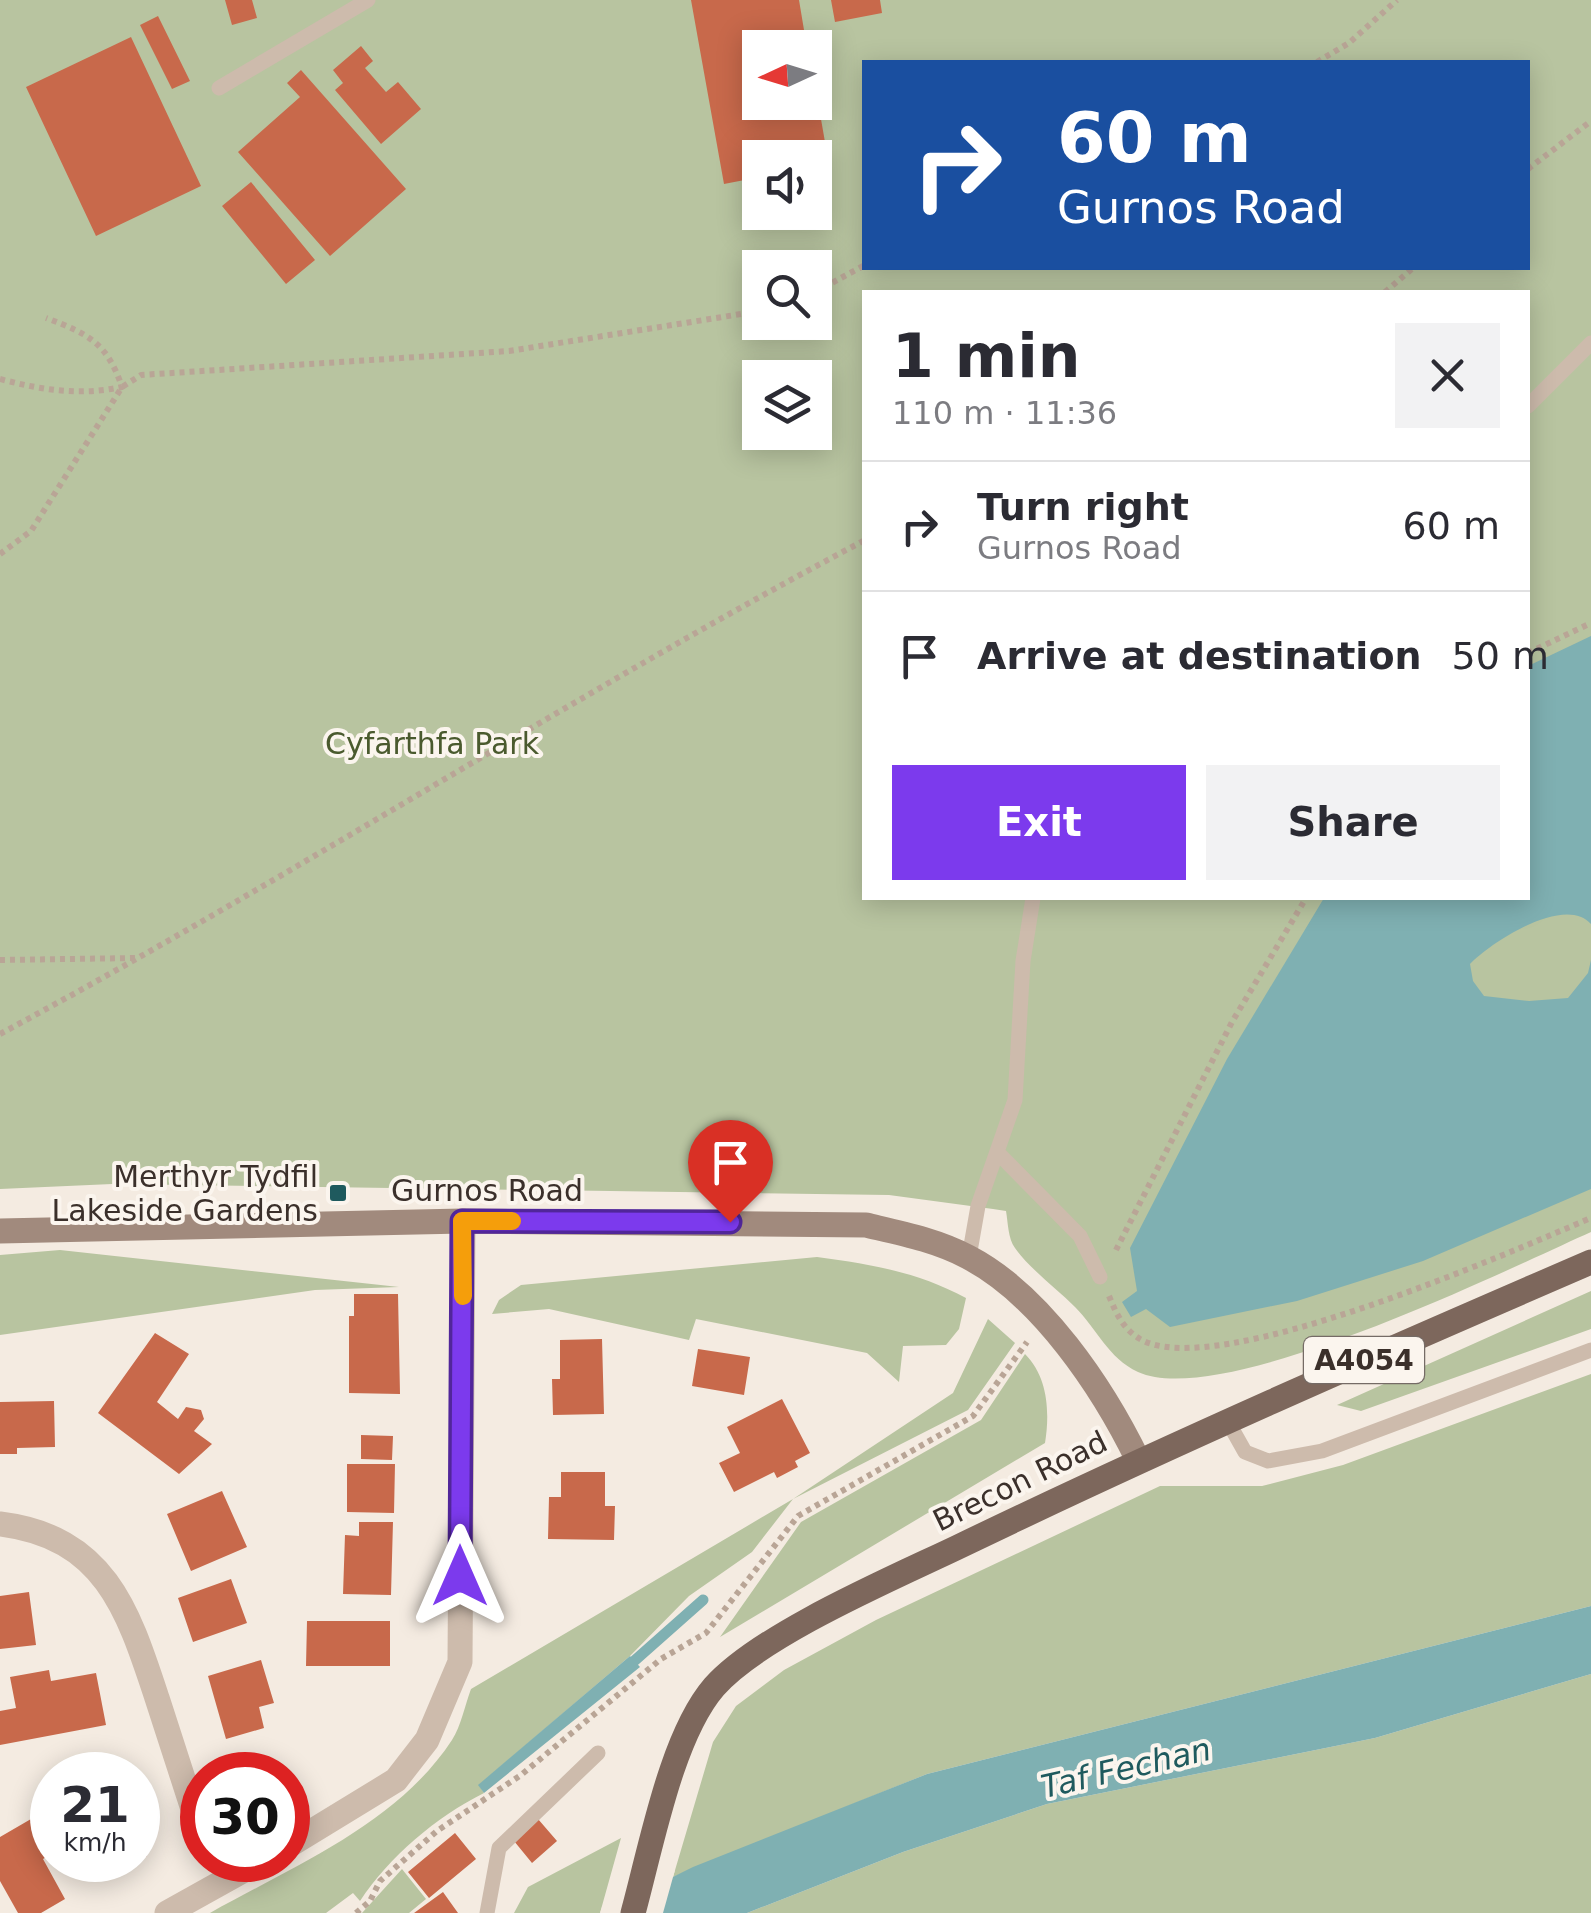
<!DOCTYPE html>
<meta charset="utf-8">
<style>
:root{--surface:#fff;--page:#f2f2f3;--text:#2b2b33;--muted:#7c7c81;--line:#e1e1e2;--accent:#7c3aed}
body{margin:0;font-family:"DejaVu Sans",sans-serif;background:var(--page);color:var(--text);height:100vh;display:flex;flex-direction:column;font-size:38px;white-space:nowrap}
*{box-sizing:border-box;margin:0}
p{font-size:32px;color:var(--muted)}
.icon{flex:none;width:55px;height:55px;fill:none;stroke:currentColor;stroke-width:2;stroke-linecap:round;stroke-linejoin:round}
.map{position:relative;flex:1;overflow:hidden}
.panel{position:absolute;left:862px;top:290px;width:668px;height:610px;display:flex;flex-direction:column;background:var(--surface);border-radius:0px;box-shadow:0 5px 25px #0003}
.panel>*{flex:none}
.guide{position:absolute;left:862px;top:60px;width:668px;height:210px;border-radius:0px;box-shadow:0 5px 25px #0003;background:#1a4fa0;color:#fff;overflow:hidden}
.needle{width:65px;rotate:266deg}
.fabs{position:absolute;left:742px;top:30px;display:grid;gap:20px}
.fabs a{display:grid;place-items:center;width:90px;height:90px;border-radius:0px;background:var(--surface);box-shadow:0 5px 25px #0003;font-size:50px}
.speed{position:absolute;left:30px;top:1752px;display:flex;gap:20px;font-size:50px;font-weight:700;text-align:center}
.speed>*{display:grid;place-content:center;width:130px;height:130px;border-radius:50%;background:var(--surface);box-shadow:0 5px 25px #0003;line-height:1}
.speed small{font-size:25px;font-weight:400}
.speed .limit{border:15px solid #d22;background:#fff;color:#111}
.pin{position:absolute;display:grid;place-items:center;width:85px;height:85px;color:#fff;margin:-102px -42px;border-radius:50% 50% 50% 0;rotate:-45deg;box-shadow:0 0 10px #0007}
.pin .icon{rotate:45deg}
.me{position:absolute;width:110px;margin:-55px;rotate:0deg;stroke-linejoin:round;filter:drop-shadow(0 0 8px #0008)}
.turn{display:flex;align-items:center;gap:35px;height:210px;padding:0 30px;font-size:45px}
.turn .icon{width:130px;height:130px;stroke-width:2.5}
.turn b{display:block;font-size:70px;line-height:85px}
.round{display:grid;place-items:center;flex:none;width:105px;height:105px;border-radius:0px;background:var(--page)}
.headline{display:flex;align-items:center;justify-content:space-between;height:170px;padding:0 30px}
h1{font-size:60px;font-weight:600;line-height:75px}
.button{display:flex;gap:20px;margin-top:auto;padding:20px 30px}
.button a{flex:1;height:115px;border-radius:0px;background:var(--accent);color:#fff;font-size:40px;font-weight:600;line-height:115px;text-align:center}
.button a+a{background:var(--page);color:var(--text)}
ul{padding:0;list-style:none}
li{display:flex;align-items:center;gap:30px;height:130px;padding:0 30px;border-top:2px solid var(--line)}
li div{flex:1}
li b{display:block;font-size:38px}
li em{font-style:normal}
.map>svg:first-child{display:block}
</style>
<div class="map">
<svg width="1591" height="1913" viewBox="0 0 1591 1913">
<rect width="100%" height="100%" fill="#f4ebe1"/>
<path fill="#b8c4a0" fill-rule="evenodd" d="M 0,0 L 1591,0 L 1591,1232 C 1504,1271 1222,1410 1138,1372 C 1108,1358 1097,1329 1075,1307 C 1056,1288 1030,1269 1015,1248 C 1008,1239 1008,1222 1006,1211 L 993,1209 L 889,1195 L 112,1184 L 0,1189 ZM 760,48 L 815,48 L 815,102 L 760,102 ZM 865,62 L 1528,62 L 1528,268 L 865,268 ZM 760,158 L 815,158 L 815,212 L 760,212 ZM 760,268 L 815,268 L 815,322 L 760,322 ZM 865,292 L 1528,292 L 1528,898 L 865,898 ZM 760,378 L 815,378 L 815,432 L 760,432 Z
M 60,1250 L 399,1287 L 315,1290 L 0,1335 L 0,1255 Z
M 817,1257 C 870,1264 918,1272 966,1298 L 959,1329 L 946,1345 L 903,1346 L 899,1382 L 867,1353 L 696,1319 L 689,1340 L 549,1309 L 492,1314 L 499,1300 L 521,1285 Z
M 1591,1291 L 1591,1329 L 1361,1411 L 1337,1405 Z
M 988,1319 L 1015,1343 L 968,1410 L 793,1499 L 752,1552 L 689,1596 L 630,1656 L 479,1785 L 484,1793 C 436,1817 389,1857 360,1901 L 353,1893 L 326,1913 L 210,1913 C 295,1865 397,1824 452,1740 C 461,1726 465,1705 471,1689 L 793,1499 L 953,1393 Z
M 1025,1354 C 1048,1377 1050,1412 1045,1443 L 720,1637 L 801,1522 L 981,1420 Z
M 1591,1374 L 1591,1606 L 927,1774 L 673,1877 L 713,1742 L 736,1706 L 784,1670 L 876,1620 L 1160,1486 L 1262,1486 L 1343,1465 Z
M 1591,1674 L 1591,1913 L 747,1913 L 903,1852 L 1047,1804 L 1375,1738 Z
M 621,1838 L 600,1913 L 514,1913 L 528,1887 Z
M 402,1869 L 426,1899 L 409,1913 L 362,1913 Z"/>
<path fill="#7fb0b2" d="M 1591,636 L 1591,924 C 1565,894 1491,942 1470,964 L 1473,981 L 1484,996 L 1529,1001 L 1568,998 L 1588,973 L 1591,960 L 1591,1189 L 1423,1261 L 1297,1301 L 1170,1327 L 1146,1309 L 1131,1317 L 1122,1302 L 1137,1291 L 1130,1248 L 1227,1059 L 1324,898 L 1528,898 L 1528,666 Z
M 1591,1606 L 1591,1674 L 1375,1738 L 1047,1804 L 903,1852 L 747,1913 L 600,1913 L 693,1867 L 927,1774 Z
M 630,1656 L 640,1667 L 484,1793 L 478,1785 Z"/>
<path fill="#f4ebe1" d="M 675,1870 L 663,1913 L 600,1913 L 602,1907 Z"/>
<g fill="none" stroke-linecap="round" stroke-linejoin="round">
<path stroke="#7fb0b2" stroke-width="11" d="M 624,1670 L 703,1600"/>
</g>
<path fill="#c8694b" d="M 225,0 L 252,0 L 257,18 L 232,25 Z
M 691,0 L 799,0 L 807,48 L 760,48 L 760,102 L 818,102 L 829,165 L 815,167 L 815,158 L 760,158 L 760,177 L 724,184 Z
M 831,0 L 880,0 L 882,13 L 835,22 Z
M 158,16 L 190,81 L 172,89 L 140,25 Z
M 131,37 L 201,186 L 96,236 L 26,87 Z
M 361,46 L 373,61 L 365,68 L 386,92 L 398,82 L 421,109 L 381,144 L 335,90 L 343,83 L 333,70 Z
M 301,70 L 406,189 L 330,256 L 238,152 L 300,97 L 287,83 Z
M 251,182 L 315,260 L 286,284 L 222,206 Z
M 354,1294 L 398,1294 L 400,1394 L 349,1393 L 349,1316 L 354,1316 Z
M 155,1333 L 189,1354 L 157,1402 L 178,1419 L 186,1407 L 201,1410 L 204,1419 L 194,1431 L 212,1444 L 179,1474 L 98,1413 Z
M 602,1339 L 604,1414 L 553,1415 L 552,1379 L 560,1379 L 560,1340 Z
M 698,1349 L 750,1357 L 744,1395 L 692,1386 Z
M 782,1399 L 810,1453 L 795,1461 L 798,1467 L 777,1478 L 774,1472 L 734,1492 L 719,1463 L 740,1453 L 727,1427 Z
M 54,1401 L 55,1447 L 17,1448 L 17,1454 L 0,1454 L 0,1402 Z
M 361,1435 L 393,1436 L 392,1460 L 361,1459 Z
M 347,1464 L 395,1464 L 394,1513 L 347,1512 Z
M 561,1472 L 605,1472 L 605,1506 L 615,1506 L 614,1540 L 548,1539 L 549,1497 L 561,1497 Z
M 222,1491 L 247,1547 L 191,1571 L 167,1514 Z
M 359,1522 L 393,1522 L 391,1595 L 343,1594 L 345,1535 L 359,1536 Z
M 231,1579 L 247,1623 L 193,1642 L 178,1598 Z
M 29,1592 L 36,1645 L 0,1649 L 0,1596 Z
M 307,1621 L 390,1621 L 390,1666 L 306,1666 Z
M 261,1660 L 274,1703 L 259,1707 L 264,1728 L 226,1739 L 208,1676 Z
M 49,1670 L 51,1681 L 96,1673 L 106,1725 L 0,1745 L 0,1711 L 16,1708 L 10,1677 Z
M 31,1819 L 51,1854 L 43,1859 L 65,1899 L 41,1913 L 18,1913 L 0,1881 L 0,1837 Z
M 538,1819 L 557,1841 L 532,1863 L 514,1841 Z
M 455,1833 L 476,1859 L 429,1898 L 408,1872 Z
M 138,1839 L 147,1856 L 103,1881 L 92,1860 L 138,1860 Z
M 443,1892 L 458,1913 L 414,1913 Z"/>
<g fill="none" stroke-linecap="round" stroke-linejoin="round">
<path stroke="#b9a596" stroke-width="6" stroke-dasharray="5 5" stroke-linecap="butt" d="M 1317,62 L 1349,43 L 1397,0
M 1528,169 L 1591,121
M 815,292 L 865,265
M 1385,292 L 1413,268
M 0,379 C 42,390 79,396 122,387 C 107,343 89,334 46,318
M 0,554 L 31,531 L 122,387 L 141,375 L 509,351 L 760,311
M 1528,653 L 1591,623
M 0,960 L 136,958
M 0,1034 C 293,877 572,695 865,540
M 1116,1250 L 1232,1022 L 1306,898
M 1109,1296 C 1116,1313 1123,1329 1140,1339 C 1215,1383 1510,1252 1591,1218
M 356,1913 L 370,1901 L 380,1881 L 437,1831 L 521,1775 L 661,1659 L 706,1633 L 798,1516 L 973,1416 L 1027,1342"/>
<path stroke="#cdbbac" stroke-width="15" d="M 219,88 L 368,0
M 1528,406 L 1591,343
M 999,1154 L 1080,1236 L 1100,1277
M 969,1257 L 978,1206 L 1015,1100 L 1023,961 L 1033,898
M 1227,1420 L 1245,1452 L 1268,1461 L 1322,1451 L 1591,1350
M 487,1913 L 499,1848 L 598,1753"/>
<path stroke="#cdbbac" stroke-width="25" d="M 0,1524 C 105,1537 128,1610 157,1698 C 172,1745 187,1791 202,1837
M 288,1846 L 396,1780 L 427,1740 L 460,1662 L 463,1221
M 167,1913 L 262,1860"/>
<path stroke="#a18a7d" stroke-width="25" d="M 0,1231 L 463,1221 L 866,1225 C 900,1233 936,1240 968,1257 C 1041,1295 1103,1388 1138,1460"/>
<path stroke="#7d675c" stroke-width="25" d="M 633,1913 C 651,1848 671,1737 714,1687 C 760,1635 891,1579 956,1548 C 1165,1447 1378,1354 1591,1262"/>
</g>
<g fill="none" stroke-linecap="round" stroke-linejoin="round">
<g stroke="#51269a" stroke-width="25">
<path id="route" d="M 460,1576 L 462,1221 L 730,1222"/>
</g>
<use href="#route" stroke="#7c3aed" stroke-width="18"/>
<path stroke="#f59e0b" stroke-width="18" d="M 463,1296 L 462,1221 L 512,1221"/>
</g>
<rect fill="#1f5a5e" stroke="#fbf5ee" stroke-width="4" x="328" y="1183" width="20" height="20" rx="5"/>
<g text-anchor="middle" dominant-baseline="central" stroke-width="8" stroke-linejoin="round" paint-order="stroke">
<rect fill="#fbf5ee" stroke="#756b66" stroke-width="2.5" x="1304" y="1337" width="120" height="46" rx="8"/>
<g font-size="28" font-weight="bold" fill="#3b302b">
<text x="1364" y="1360">A4054</text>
</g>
<g font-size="30" fill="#4a5a2e" stroke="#fbf5ee">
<text x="432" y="743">Cyfarthfa Park</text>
</g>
<g font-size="30" fill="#3b302b" stroke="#fbf5ee" text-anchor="end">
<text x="318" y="1176">Merthyr Tydfil<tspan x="318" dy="34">Lakeside Gardens</tspan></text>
</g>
<g font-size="30" fill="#3b302b" stroke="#fbf5ee">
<text x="487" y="1190">Gurnos Road</text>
<text transform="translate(1020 1481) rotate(-26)">Brecon Road</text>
</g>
<g font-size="32" font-style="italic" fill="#1f5a5e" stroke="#fbf5ee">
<text transform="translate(1126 1768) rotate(-13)">Taf Fechan</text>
</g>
</g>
</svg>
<div class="fabs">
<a><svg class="needle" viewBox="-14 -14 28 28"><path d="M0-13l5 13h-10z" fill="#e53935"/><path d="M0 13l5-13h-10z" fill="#7c7c81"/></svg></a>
<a><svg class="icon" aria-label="sound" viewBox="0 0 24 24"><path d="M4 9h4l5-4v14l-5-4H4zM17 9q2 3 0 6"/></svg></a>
<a><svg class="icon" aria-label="search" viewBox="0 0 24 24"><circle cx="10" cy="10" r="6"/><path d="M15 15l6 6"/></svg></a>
<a><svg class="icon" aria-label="layers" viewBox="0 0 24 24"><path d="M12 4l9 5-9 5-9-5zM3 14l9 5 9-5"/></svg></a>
</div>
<div class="speed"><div>21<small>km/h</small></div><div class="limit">30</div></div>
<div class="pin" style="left:730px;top:1222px;background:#d93025"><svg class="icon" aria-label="arrive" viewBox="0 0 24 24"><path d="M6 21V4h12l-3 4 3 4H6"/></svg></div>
<svg class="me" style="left:460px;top:1576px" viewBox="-20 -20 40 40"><path d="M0-17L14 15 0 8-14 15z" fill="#7c3aed" stroke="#fff" stroke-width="4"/></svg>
<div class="guide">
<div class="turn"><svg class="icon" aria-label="right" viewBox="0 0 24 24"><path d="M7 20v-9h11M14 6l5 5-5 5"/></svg><div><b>60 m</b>Gurnos Road</div></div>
</div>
<section class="panel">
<div class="headline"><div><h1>1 min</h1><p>110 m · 11:36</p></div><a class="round"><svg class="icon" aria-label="close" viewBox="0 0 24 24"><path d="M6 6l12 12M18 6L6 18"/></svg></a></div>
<ul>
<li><svg class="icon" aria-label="right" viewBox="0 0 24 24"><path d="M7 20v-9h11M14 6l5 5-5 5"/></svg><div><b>Turn right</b><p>Gurnos Road</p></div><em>60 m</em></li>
<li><svg class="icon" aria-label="arrive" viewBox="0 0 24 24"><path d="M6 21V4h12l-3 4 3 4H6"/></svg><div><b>Arrive at destination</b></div><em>50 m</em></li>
</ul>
<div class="button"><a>Exit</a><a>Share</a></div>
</section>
</div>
